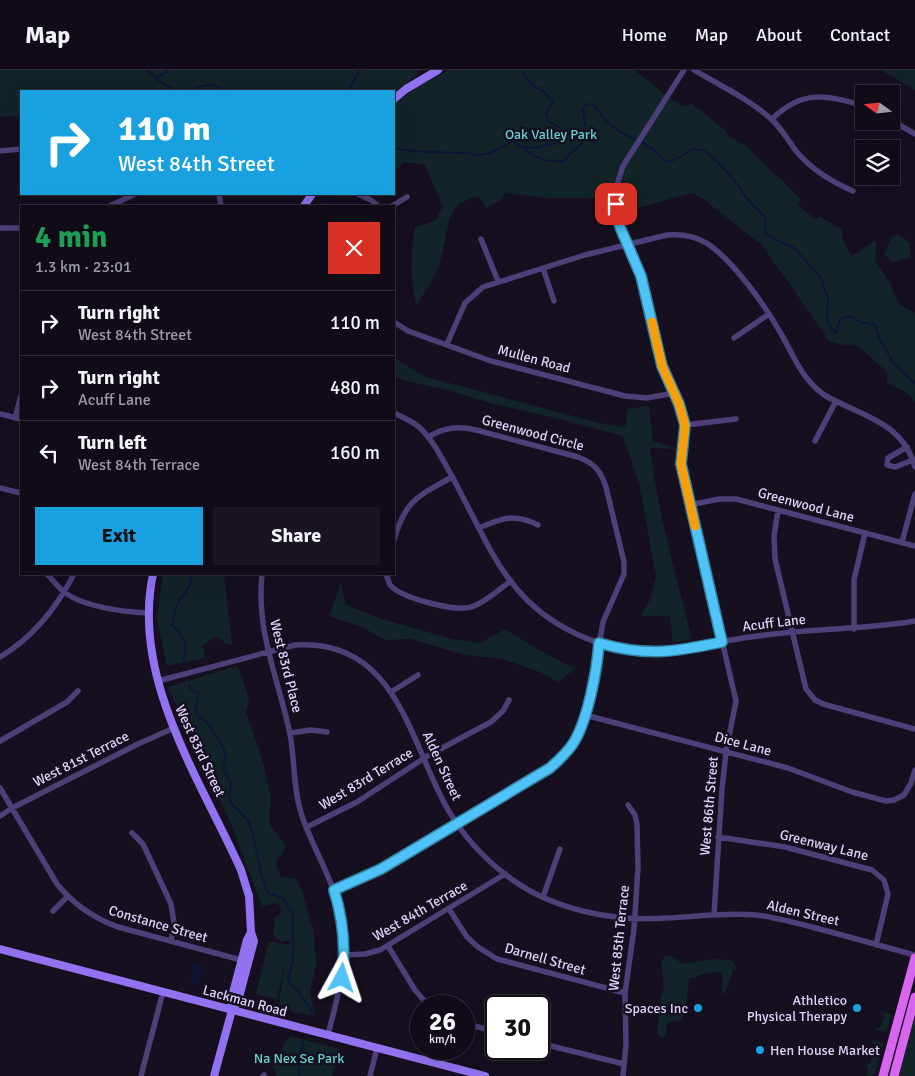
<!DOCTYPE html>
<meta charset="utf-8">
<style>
:root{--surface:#100b17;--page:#191420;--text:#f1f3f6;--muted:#9c9ba1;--line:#302b36;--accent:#19a0df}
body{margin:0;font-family:Signika,sans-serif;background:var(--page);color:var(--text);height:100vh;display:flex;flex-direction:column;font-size:19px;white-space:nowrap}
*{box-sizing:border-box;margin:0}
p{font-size:16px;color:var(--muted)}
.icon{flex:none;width:28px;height:28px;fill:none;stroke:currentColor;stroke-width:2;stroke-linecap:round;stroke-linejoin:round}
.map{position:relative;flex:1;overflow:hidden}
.details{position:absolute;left:20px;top:135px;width:375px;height:370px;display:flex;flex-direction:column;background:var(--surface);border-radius:0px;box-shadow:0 5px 20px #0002,0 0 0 1px var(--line)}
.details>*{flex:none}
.hud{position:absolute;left:20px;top:20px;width:375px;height:105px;border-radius:0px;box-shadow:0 5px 20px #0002,0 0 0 1px var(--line);background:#19a0df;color:#fff;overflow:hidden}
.needle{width:32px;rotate:285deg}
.tools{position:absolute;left:855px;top:15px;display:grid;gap:10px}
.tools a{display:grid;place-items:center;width:45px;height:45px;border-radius:0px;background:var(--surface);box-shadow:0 5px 20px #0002,0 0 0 1px var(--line);font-size:25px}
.speed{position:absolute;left:410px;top:925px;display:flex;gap:10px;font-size:25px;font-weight:700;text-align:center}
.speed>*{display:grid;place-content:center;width:65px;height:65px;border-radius:50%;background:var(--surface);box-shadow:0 5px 20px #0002,0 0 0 1px var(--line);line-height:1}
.speed small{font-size:12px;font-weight:400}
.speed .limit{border:2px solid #111;border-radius:8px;background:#fff;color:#111}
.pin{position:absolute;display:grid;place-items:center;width:42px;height:42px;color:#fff;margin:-21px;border-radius:10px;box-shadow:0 2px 8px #0006}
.me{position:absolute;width:55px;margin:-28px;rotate:5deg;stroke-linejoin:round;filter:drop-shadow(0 0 4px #0008)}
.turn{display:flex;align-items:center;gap:18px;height:105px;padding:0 15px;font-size:22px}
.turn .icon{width:65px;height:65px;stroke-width:2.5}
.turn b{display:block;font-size:35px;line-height:42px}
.round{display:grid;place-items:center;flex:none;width:52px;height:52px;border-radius:0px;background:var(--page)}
.overview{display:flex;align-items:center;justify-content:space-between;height:85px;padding:0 15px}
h1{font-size:30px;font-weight:700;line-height:38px;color:#1e9e55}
.button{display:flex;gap:10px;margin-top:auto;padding:10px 15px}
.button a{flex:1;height:58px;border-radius:0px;background:var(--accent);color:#111;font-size:20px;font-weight:700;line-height:58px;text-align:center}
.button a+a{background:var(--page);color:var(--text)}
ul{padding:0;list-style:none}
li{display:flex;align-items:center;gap:15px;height:65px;padding:0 15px;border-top:1px solid var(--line)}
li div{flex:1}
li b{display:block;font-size:19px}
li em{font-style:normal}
header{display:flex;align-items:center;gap:30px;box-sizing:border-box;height:70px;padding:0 25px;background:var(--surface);border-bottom:1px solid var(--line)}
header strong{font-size:24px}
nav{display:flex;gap:28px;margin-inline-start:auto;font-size:18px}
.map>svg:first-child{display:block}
</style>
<header>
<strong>Map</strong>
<nav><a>Home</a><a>Map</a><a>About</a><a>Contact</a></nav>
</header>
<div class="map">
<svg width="915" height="1006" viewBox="0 0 915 1006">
<rect width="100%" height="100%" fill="#150f1f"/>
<path fill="#132428" d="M 0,0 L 418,0 L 417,5 L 394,23 L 394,21 L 21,21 L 21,46 L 0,47 Z
M 449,0 L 634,0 L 664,24 L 683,36 L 692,34 L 726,61 L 726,64 L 747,77 L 775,105 L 778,106 L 801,130 L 798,134 L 815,150 L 820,146 L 842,160 L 844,173 L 852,186 L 876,170 L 875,191 L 889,211 L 899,234 L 915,243 L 915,332 L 906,322 L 887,313 L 887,302 L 858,276 L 847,275 L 847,276 L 830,272 L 762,175 L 703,129 L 692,123 L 619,143 L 617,128 L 546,128 L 505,123 L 502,129 L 487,138 L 478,126 L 459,133 L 450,147 L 439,196 L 429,216 L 416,235 C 410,204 410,189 415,157 L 435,151 L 443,136 L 424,94 L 404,92 L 394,102 L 394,34 L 417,17 Z
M 880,0 L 915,0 L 915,20 L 882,1 Z
M 897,164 L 910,173 L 910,187 L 893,193 L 884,184 L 893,166 Z
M 394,287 L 423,306 L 599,353 L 625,357 L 628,339 L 649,336 L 653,371 L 679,379 L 650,378 C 658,443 676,505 692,569 L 673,573 L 670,546 L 640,546 L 650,530 L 656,506 L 639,413 L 623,366 L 559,349 L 490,333 L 444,319 L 405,311 L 394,307 Z
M 163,504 L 224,504 L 232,575 L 225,573 L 217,566 L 203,575 L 205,588 L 167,596 L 157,549 Z
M 341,512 L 346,535 L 382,549 L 452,569 L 481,573 L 505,559 L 534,577 L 575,599 L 558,612 L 540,602 L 502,589 L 465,585 L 411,569 L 385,570 L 364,558 L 329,546 Z
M 237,596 L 243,610 L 249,631 L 246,642 L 264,695 L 271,730 L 269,753 L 286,777 L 276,792 L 281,807 L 295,808 L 301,818 L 314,862 L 316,894 L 310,922 L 315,945 L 295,943 L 279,934 L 285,893 L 277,929 L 256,924 L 269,871 L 289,875 L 291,870 L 281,872 L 273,864 L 275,847 L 282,842 L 278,833 L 262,836 L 230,751 L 185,660 L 177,636 L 167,617 Z
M 665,885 L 674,887 L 682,894 L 712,889 L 731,890 L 736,897 L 736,899 L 733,899 L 728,917 L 726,919 L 724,924 L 722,923 L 723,905 L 721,902 L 706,903 L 689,909 C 688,922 686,936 682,950 C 677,953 672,950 667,953 L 666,965 L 662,968 L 657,964 L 657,961 L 661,928 L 664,917 L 661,894 Z
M 879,941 L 888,943 L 891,945 L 886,962 L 874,960 L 880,957 L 884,949 L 883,942 L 880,943 Z
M 915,946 L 915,1006 L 901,1006 L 899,1005 Z
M 290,966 L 340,979 L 332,1006 L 276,1006 L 275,999 L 271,995 Z
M 872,970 L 883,973 L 883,975 L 874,1006 L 867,1006 L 868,1000 L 866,993 L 870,994 L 874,979 L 877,975 L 872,973 Z"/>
<path fill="#0e1438" d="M 193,894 L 203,897 L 198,915 L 190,912 L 193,903 L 191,899 Z"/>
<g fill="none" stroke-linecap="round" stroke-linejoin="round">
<path stroke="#0e1438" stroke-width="2" d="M 146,0 C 159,10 166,19 182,21
M 156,8 L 169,0
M 184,21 C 208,17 203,10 229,21
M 348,21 L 360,0
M 641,72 C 667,83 658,105 692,79 L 703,80 L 713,87 L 732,107 L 748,130 L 766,148 L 765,163 L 781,172 L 793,177 L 820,206 L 828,228 L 827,249 L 830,257 L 836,263 L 839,252 L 843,247 L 853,247 L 860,252 L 875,255 L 880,269 L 893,293 L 915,313
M 521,77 L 533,78 L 558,73 L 565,63 L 560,57 L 549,52 L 546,43 L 553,31 L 540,18 L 535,18 L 524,6 L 523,0
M 394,78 C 417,83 442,82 465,83 C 470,83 476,86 480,85 C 490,84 506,77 512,70 C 527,82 542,94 564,91 C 569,84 572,82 578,77 C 590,67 584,52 583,39 L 587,34 L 595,35 C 605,53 618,62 637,70
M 324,136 L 328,128
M 184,594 C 183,588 186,582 186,576 C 185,569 176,560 172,554 C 174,549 174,543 176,538 C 180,524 192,521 191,504
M 189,614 L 191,619 L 198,624 L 196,641 L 198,647 L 208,653 L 224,679 L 225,689 L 223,698 L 231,714 L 229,727 L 232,734 L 247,749 L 251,757 L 262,807 L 268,823 L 283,828 L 293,845 L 293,889 L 288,910 L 290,914 L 297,920 L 304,931 L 309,936 L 311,940 L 310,947
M 872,971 L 872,969
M 299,1006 L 300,986 L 303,972"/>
<path stroke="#4e3f79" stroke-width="5.5" d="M 684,0 L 623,96 L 615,121 L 617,147 L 641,206 L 663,296 L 679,334 L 685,355 L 681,394 L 736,631 L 726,682 L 722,719 L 714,844
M 694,0 C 719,15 747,28 770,48 C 780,56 788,70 796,81 C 811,99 832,112 853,121
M 772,49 C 803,19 826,25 864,36
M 891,50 L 915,64
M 0,81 L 21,79
M 219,124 L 221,136
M 358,124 L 371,130 L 378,136
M 110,136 L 135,124
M 392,136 L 407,127
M 0,158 L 21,158
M 481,169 L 498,211
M 543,198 L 554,231
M 394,252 L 408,261 L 491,291 L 625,326 L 647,328 L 674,323
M 734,268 L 769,244
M 447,274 L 465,233 L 483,217 L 585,185 L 667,165 C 681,164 696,166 708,174 C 733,191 765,235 780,262 C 793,284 801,308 823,324 C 828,328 834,330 840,333 C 872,349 904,357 915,397
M 394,343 C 402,347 413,351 420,358 C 434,371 443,391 453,408 C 464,429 475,451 486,472 C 497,493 510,513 527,530 C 564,566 621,587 672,582 C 688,580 704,576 720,572 C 741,568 762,565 784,563 C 828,558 870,559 915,551
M 0,344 L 21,349
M 15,348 L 21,326
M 685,355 L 736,349
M 815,371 L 836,331
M 907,377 L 888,388 L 887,395 L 895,397 L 913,390
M 0,418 L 21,423
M 690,435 L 719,429 L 736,429 L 915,476
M 778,440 L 774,466 L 775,489 L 806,619 L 815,630 L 823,634 L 915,659
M 479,458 C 502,448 514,443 538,455
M 394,470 C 406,429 417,427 452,407
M 902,472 L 915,424
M 47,504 C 52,509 57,516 63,521 C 82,537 124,542 148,543
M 262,504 C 256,563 278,607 290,664 C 295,691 293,720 302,746 C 317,789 339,816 343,864 C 347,898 336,932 328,965
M 386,504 L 390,515 C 401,528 455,542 471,537 C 485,533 499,519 511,511
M 854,559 L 854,510 L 865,463
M 0,587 C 32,568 57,537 74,504
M 158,611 L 295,575 C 396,568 409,670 447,738 C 463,766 484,789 510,808 C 553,840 614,852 666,848 C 696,847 726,842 757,845 C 780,848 804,855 827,861 C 856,869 886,877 915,885
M 391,622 L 418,605
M 585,645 L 788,698 L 852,722 L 886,731 L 894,730 L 904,725 L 911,713 L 915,700
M 290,663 L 311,660 L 327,662
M 0,671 L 67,632 L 78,621
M 0,718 L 57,814 C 74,835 93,848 118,857 L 245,891
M 0,746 L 12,738 L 138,674 L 174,658
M 307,757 L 357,732 L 429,685 L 491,652 L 503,641 L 509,630
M 132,763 L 143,774 L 171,834 L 174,853 L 171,871
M 718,767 L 785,777 L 872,800 L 884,810 L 888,824 L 876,875
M 334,820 L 381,799 L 457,754 L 550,698 L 567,682 L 575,671 L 583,652 L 593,611 L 603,552 L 624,504 L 624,492 L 606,417 C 601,401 594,393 578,387 L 476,360 C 458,356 445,357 428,367
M 543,827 L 560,779
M 449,839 L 467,867 L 478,877 L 497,889 L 625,923
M 53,841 L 67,827
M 388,876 L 415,920 L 429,936
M 344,885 L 365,884 L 380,880 L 505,804
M 464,953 L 496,962
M 539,973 L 624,994
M 141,1006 L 163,922
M 263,1006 L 264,1005
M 370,1006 L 377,978
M 623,1006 L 626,975 L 625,923 L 634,859 L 638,798 L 637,754 L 635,745 L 628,735"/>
<path stroke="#9173ef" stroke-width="8" d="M 394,29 L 406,19 L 438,0
M 304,136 L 312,124
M 153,504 C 131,608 200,709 241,800 L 249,826 L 251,862 L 254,871 L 238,931 L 232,940
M 0,879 L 485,1006
M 214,1006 L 232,940 L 231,930 L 247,870 L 251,862"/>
<path stroke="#d865ee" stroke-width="9" d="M 883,1006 L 915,888
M 894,1006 L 915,927"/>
</g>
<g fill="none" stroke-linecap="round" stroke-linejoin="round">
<g stroke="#337fa1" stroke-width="12">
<path id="route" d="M 342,908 C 346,878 343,849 334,820 L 381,799 L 550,698 C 559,690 568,682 574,672 C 588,649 597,600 599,573 C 647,587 674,582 722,572 L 681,394 L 685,355 L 679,334 L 662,296 L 641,206 L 620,157 L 617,147 L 616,134"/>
</g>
<use href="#route" stroke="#4fc3f7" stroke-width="9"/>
<path stroke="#f59e0b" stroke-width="9" d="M 652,252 L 662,296 L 679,334 L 685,355 L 681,394 L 695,456"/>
</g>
<g fill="#19a0df" stroke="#150f1f" stroke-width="2">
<circle cx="698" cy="938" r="5"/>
<circle cx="857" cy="938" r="5"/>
<circle cx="760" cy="980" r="5"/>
</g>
<g text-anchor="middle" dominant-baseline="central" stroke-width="5" stroke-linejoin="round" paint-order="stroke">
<g font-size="14" fill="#66d1ce" stroke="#150f1f">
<text x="551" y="64">Oak Valley Park</text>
<text x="299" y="988">Na Nex Se Park</text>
</g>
<g font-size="14" fill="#dfd2fa" stroke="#150f1f">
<text transform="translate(534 289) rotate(15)">Mullen Road</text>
<text transform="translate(533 363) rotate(15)">Greenwood Circle</text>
<text transform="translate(806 435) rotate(15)">Greenwood Lane</text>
<text transform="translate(774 553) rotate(-7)">Acuff Lane</text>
<text transform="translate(286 596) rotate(76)">West 83rd Place</text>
<text transform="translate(743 674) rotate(15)">Dice Lane</text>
<text transform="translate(200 681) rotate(65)">West 83rd Street</text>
<text transform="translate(81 689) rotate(-27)">West 81st Terrace</text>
<text transform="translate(442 696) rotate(65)">Alden Street</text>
<text transform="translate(366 709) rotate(-31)">West 83rd Terrace</text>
<text transform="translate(709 736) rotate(-85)">West 86th Street</text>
<text transform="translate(824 775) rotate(14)">Greenway Lane</text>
<text transform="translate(420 841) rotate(-30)">West 84th Terrace</text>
<text transform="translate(803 843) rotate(13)">Alden Street</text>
<text transform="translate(158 854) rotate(16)">Constance Street</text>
<text transform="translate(619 868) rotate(-84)">West 85th Terrace</text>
<text transform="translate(545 889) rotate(16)">Darnell Street</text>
<text transform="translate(245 931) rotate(15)">Lackman Road</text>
</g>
<g font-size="14" fill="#dfd2fa" stroke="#150f1f" text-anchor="end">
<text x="847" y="930">Athletico<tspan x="847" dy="16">Physical Therapy</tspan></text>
<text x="688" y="938">Spaces Inc</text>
<text x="770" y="980" text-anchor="start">Hen House Market</text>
</g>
</g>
</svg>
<div class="tools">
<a><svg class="needle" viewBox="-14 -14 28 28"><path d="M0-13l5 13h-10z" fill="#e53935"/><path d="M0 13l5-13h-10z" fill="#9c9ba1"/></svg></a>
<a><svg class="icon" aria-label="layers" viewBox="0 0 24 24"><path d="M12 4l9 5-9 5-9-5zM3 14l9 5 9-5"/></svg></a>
</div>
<div class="speed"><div>26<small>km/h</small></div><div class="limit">30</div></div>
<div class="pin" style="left:616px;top:134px;background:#d93025"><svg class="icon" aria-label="arrive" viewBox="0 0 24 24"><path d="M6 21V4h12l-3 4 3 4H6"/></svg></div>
<svg class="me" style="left:342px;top:908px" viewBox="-20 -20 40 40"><path d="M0-17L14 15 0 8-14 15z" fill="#4fc3f7" stroke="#fff" stroke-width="4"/></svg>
<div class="hud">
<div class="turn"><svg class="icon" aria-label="right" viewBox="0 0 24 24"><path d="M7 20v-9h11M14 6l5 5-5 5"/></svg><div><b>110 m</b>West 84th Street</div></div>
</div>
<section class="details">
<div class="overview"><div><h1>4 min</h1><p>1.3 km · 23:01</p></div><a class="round" style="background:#d93025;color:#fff"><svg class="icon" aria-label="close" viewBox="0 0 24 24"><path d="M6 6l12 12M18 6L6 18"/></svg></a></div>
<ul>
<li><svg class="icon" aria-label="right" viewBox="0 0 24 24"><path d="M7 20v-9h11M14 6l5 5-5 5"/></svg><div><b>Turn right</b><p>West 84th Street</p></div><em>110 m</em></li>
<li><svg class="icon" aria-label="right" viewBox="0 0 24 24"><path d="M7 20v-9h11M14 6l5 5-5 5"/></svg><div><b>Turn right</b><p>Acuff Lane</p></div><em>480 m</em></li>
<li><svg class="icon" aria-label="left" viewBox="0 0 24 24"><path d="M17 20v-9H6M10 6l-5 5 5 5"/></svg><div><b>Turn left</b><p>West 84th Terrace</p></div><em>160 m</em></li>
</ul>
<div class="button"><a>Exit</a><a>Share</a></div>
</section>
</div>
